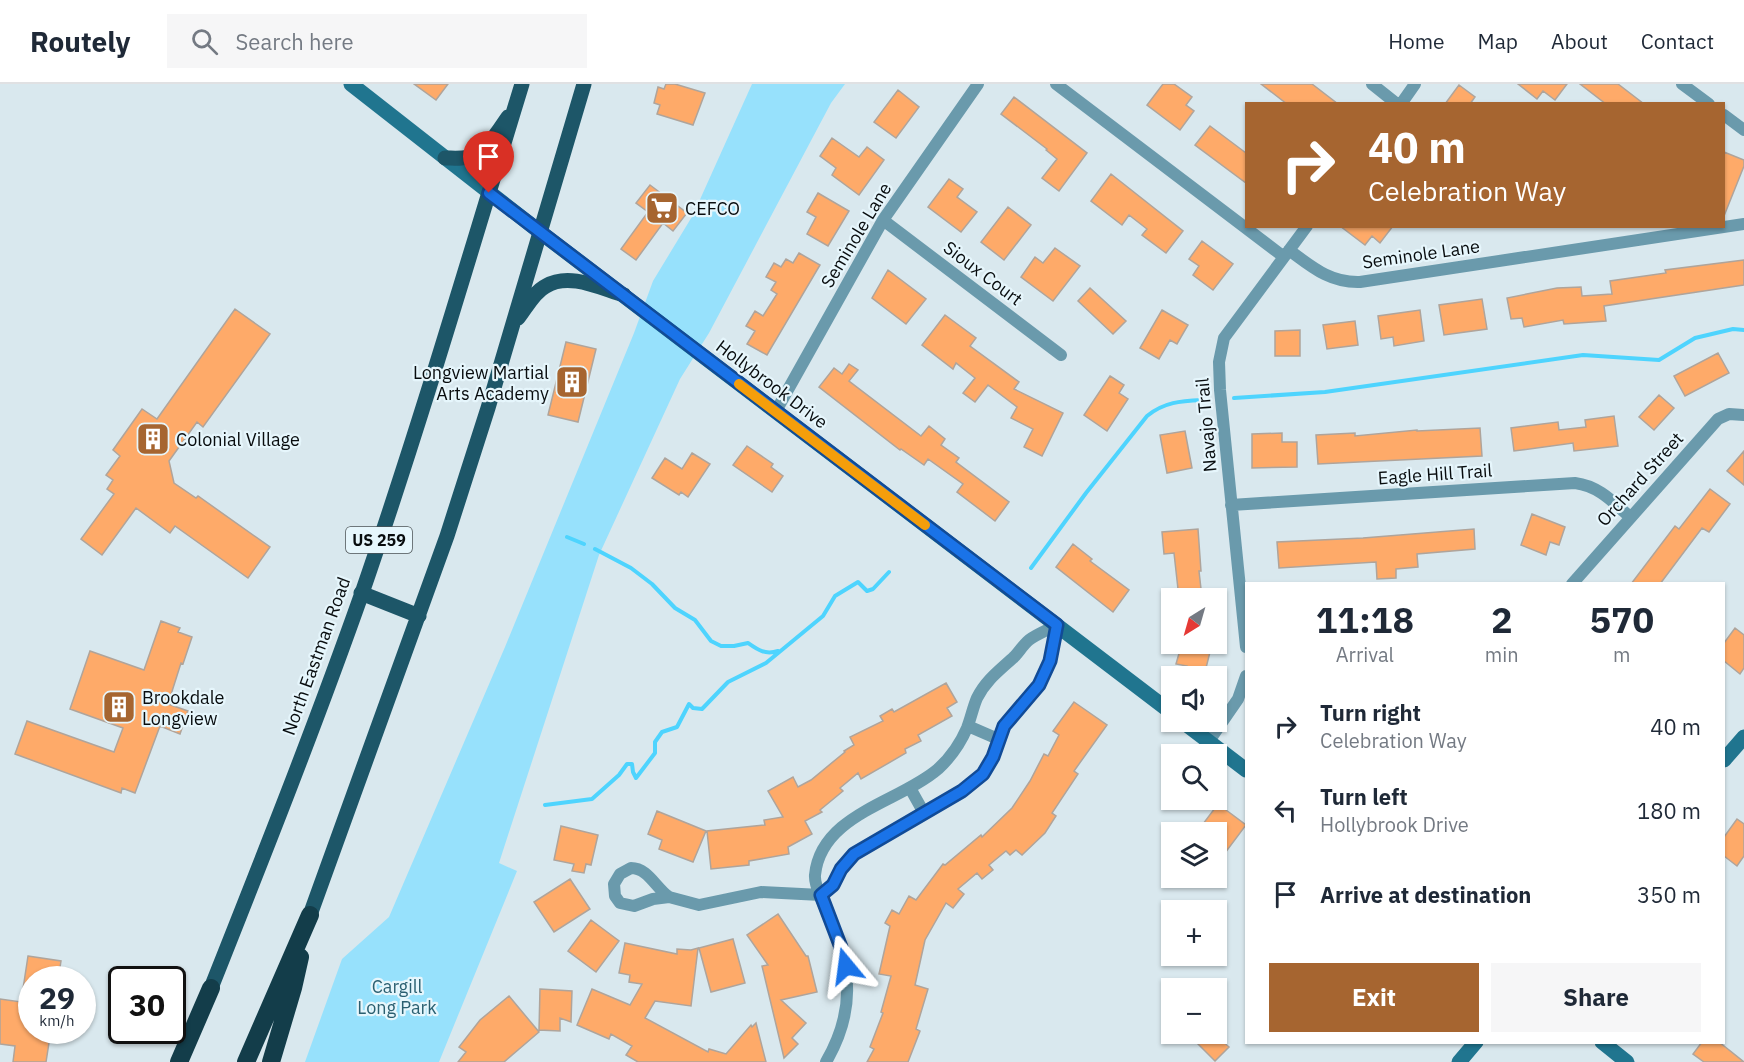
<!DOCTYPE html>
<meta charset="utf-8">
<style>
:root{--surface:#fff;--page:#f6f6f7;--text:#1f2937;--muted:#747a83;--line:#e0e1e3;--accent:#a66530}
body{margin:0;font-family:"IBM Plex Sans",sans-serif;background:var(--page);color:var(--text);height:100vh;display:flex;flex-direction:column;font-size:22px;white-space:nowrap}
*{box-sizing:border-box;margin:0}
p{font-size:20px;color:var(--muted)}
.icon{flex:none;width:33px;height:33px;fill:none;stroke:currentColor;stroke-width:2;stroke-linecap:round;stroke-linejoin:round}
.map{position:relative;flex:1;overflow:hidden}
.drawer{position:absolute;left:1245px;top:498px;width:480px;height:462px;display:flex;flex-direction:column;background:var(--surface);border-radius:0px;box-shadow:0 2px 4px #0004}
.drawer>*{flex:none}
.banner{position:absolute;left:1245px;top:18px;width:480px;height:126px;border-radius:0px;box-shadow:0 2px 4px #0004;background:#a66530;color:#fff;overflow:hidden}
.needle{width:39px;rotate:217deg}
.tools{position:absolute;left:1161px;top:504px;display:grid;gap:12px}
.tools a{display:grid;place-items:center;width:66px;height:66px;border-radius:0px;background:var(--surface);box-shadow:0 2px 4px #0004;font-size:30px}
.speed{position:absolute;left:18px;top:882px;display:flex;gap:12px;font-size:30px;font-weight:700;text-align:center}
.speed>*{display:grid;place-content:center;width:78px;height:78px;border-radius:50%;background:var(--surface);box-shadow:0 2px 4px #0004;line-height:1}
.speed small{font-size:15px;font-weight:400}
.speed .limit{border:3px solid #111;border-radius:9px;background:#fff;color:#111}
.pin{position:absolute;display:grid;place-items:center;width:51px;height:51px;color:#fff;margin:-62px -26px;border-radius:50% 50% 50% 0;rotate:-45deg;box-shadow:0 0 6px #0007}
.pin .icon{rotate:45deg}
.me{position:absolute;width:66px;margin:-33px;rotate:344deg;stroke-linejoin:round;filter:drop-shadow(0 0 4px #0008)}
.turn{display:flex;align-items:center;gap:21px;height:126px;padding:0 24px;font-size:27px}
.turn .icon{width:78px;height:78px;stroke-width:2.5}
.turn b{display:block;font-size:42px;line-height:51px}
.eta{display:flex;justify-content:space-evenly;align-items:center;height:102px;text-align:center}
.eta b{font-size:36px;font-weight:700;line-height:42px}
.action{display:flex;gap:12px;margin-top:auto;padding:12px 24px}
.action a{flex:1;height:69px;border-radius:0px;background:var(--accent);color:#fff;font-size:24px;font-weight:700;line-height:69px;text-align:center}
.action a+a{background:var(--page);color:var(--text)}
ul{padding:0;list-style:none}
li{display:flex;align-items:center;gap:18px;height:84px;padding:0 24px}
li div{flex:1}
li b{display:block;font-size:22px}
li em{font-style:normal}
header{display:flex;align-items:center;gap:36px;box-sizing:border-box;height:84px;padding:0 30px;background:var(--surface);border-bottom:2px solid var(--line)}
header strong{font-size:28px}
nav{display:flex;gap:33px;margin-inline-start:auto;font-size:21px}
.search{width:420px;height:54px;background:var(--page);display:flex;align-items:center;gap:15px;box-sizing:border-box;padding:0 21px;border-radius:0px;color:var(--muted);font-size:22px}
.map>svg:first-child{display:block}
</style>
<header>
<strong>Routely</strong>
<div class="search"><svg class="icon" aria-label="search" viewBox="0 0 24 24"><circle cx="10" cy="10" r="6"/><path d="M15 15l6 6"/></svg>Search here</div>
<nav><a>Home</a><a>Map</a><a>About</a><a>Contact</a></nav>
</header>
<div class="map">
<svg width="1744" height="978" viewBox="0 0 1744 978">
<rect width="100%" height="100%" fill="#d9e8ee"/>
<path fill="#97e1fc" d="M 752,0 L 845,0 L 831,19 L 709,249 L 680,295 L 599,471 L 499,779 L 517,787 L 439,978 L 305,978 L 342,875 L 389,833 L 505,563 L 634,249 L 653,197 L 693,131 Z"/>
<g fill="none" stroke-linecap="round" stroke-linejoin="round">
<path stroke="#4ed4fe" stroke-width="4" d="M 1234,314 L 1325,308 L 1583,271 L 1659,276 L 1695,254 L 1733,245 L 1744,246
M 567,453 L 584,460
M 595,465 L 631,484 L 652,500 L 675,524 L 695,536 L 711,557 L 721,562 L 734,562 L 748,559 C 758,566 765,571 778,567
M 1031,484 L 1086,409 L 1147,332 C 1164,318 1181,317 1202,316
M 545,721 L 592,715 L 619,691 L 627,680 L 632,680 L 633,688 L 636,694 L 655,669 L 655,658 L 662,648 L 677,643 L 689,620 L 693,624 L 702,625 L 728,598 L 766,579 L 823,532 L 835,512 L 858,498 L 867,507 L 873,505 L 889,488"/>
</g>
<path fill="#feaa69" stroke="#afa49b" stroke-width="1.5" d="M 414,0 L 448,0 L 436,16 Z
M 666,0 L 675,0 L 705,9 L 693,41 L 657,30 L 660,21 L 654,19 L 658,3 L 664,5 Z
M 1163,0 L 1174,0 L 1192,13 L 1186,21 L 1194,27 L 1180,46 L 1147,21 Z
M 1261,0 L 1312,0 L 1338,20 L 1287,20 Z
M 1518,0 L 1567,0 L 1555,16 L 1543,7 L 1537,15 Z
M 1580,0 L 1618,0 L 1644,20 L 1606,20 Z
M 1459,1 L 1475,13 L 1470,20 L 1445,20 Z
M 898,6 L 919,23 L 896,54 L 874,38 Z
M 1014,13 L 1087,69 L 1059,107 L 1042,94 L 1057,75 L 1046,66 L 1047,65 L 1001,30 Z
M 1210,42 L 1246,69 L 1246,99 L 1195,61 Z
M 832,54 L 859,73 L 867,63 L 884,76 L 859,111 L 832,91 L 836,84 L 820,72 Z
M 1724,68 L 1744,76 L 1744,82 L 1724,132 Z
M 1111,90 L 1183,147 L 1166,169 L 1142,151 L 1147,145 L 1129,131 L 1122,141 L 1091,117 Z
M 949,95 L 963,105 L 957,113 L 977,128 L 961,148 L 928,123 Z
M 650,101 L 687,129 L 673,147 L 663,139 L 636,176 L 621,165 L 648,128 L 636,119 Z
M 818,109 L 849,127 L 828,162 L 807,150 L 816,133 L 807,128 Z
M 1008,123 L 1031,141 L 1004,176 L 981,158 Z
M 1340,142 L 1393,142 L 1380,159 L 1372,152 L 1365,161 Z
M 1202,157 L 1233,180 L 1213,206 L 1193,191 L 1199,182 L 1189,175 Z
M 1055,164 L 1080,182 L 1053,217 L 1021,193 L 1035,173 L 1043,179 Z
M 799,169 L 820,181 L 767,271 L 747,260 L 755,247 L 746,242 L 755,227 L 763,232 L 777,210 L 771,206 L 776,198 L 766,193 L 774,179 L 781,183 L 786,175 L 793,179 Z
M 1744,176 L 1744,201 L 1604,222 L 1606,237 L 1564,240 L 1563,236 L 1524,243 L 1522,234 L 1511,235 L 1507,214 L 1557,204 L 1581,203 L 1582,212 L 1612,210 L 1610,197 L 1666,189 L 1665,186 Z
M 888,186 L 926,215 L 906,240 L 872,214 Z
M 1090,204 L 1126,237 L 1113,250 L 1078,217 Z
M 1482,215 L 1487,245 L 1444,251 L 1439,221 Z
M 235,225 L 270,250 L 203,343 L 197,338 L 169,377 L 174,399 L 196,414 L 198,412 L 270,463 L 248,494 L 175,442 L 170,449 L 136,424 L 102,471 L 81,455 L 114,410 L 107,405 L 113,396 L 106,391 L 120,372 L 113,366 L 142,325 L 157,335 Z
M 1162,226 L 1188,241 L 1177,260 L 1170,256 L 1159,275 L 1140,264 Z
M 1420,226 L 1424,257 L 1394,262 L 1393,253 L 1381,255 L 1378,232 Z
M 945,231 L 976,254 L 970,262 L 1019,298 L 1014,305 L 1063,329 L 1042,372 L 1024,363 L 1033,345 L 1011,334 L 1017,323 L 988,301 L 975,318 L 963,309 L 975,294 L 956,279 L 953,285 L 922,261 Z
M 1355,237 L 1358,261 L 1327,265 L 1323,241 Z
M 1300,246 L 1300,272 L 1275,272 L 1275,247 Z
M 566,258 L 596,265 L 578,338 L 548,331 Z
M 1718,269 L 1729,289 L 1685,312 L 1674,292 Z
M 849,280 L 858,286 L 849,297 L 921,352 L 929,342 L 945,355 L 941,361 L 959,374 L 956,378 L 1009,418 L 995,437 L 957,408 L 963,400 L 928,375 L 924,381 L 901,365 L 900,366 L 819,303 L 834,284 L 842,290 Z
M 1110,292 L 1124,301 L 1119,309 L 1128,315 L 1107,347 L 1084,331 Z
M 1659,311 L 1674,324 L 1654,346 L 1639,333 Z
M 1614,332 L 1618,362 L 1574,367 L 1573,359 L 1514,367 L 1511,344 L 1558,338 L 1559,346 L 1586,343 L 1585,336 Z
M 1480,344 L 1482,372 L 1318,380 L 1316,351 L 1355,349 L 1355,352 L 1417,346 L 1417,347 Z
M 1185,347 L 1192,384 L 1167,389 L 1160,351 Z
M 1282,349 L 1282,358 L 1297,358 L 1297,383 L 1252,384 L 1252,350 Z
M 747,362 L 773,380 L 771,383 L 783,392 L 772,408 L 733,381 Z
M 1744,367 L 1744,401 L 1727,387 Z
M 692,369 L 710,380 L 688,413 L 681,408 L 679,411 L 652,394 L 665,374 L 682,385 Z
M 1710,405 L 1730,420 L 1709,448 L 1702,444 L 1660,500 L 1631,500 L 1675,442 L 1679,445 Z
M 1532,430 L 1565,443 L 1559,461 L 1550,458 L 1546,471 L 1521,461 Z
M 1198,445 L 1201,487 L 1199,487 L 1202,514 L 1179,514 L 1174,469 L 1164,470 L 1162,448 Z
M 1474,445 L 1475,465 L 1417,470 L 1418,483 L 1396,485 L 1396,494 L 1377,495 L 1376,478 L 1279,484 L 1277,458 L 1363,454 Z
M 1073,460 L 1092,475 L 1090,477 L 1129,506 L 1113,528 L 1056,483 Z
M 161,537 L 180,544 L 178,548 L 192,553 L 183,580 L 181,579 L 168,620 L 188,627 L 180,650 L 160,642 L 135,709 L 122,704 L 121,709 L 15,670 L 27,637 L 114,668 L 123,644 L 70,625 L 90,567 L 144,586 Z
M 1735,544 L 1744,551 L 1744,584 L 1740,590 L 1724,577 L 1724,559 Z
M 1189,560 L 1212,560 L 1204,592 L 1184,592 L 1187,582 L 1176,580 L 1180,566 L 1187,568 Z
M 946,599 L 957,618 L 947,624 L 952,632 L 918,651 L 921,657 L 905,665 L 906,669 L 861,695 L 858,689 L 840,704 L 843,707 L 820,726 L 822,728 L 805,737 L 812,750 L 788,763 L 789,770 L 749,777 L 749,781 L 711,785 L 707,747 L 765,741 L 764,736 L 783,733 L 768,707 L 793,693 L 798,703 L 811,696 L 845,668 L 844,667 L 854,661 L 850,653 L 883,637 L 880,632 L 892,625 L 894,628 Z
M 1074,618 L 1107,641 L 1074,687 L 1078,690 L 1052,729 L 1056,732 L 1045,749 L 1022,771 L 1016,766 L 1010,771 L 1006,767 L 989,781 L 993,786 L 982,795 L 977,789 L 958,805 L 964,810 L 953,824 L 946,819 L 925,856 L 915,901 L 928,905 L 916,945 L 920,947 L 908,978 L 867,978 L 874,965 L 870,963 L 883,929 L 881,928 L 891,892 L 879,890 L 890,842 L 885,839 L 892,826 L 899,830 L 909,812 L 916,816 L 943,780 L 945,781 L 981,751 L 982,753 L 1012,724 L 1030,697 L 1044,670 L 1048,672 L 1059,651 L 1053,647 Z
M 1218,720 L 1246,741 L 1216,781 L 1216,748 L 1197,748 Z
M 657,727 L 706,747 L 693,778 L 659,765 L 662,756 L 648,750 Z
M 1737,735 L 1744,740 L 1744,772 L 1737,782 L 1724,772 L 1724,753 Z
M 561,742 L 598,751 L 591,781 L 586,780 L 584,789 L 572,787 L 574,780 L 554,776 Z
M 570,795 L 590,825 L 554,848 L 534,818 Z
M 778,830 L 806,872 L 808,872 L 817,908 L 781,916 L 806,939 L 792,954 L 798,960 L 784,974 L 762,882 L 768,881 L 747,851 Z
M 591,836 L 619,857 L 596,888 L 568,867 Z
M 733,855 L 745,899 L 711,908 L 699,864 Z
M 625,859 L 677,870 L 677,865 L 691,866 L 698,864 L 691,922 L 655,917 L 645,934 L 708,968 L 709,965 L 726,970 L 751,941 L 752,943 L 756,939 L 766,978 L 638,978 L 626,971 L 632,962 L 611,950 L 609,955 L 577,941 L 592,905 L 630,921 L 642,900 L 629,898 L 630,891 L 619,889 Z
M 28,872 L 61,877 L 58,896 L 32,896 L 32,946 L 51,946 L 46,978 L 13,978 L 15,962 L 0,960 L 0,915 L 21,918 Z
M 540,905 L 572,907 L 571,938 L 560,934 L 560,947 L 539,946 Z
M 509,912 L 539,948 L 504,978 L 458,978 L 466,968 L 459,963 L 480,936 Z
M 1206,950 L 1215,950 L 1229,963 L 1215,977 L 1197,959 Z
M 1702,958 L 1719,958 L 1744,978 L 1704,978 L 1693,970 Z"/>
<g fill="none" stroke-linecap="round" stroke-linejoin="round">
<path stroke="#6a9aac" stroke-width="12" d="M 1056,0 L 1284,173
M 1372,0 L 1397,20
M 1682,0 L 1709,20
M 1401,20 L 1415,0
M 1724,31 L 1744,46
M 883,136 L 1061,271
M 1289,166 C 1312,183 1330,199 1360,198 L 1744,140
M 776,327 L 883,136 L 978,0
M 1231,421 L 1575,399 C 1599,402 1613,418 1630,433
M 1572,500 L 1718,335 L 1729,330 L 1744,331
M 1246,563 L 1220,306 L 1219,278 L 1224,254 L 1307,142
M 968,642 L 998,655
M 1209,657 L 1238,615 L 1246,592
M 910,704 L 924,729
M 631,784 C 648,784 655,803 669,813 L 653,815 L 634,822 L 620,819 L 615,812 L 614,800 L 620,790 Z
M 821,811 L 833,801 L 841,785 L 854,770 L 962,707 L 983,690 L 993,673 L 1004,642 L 1039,601 L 1050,577 L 1057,541 C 1048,546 1037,550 1029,556 C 1023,561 1019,568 1014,573 C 1000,586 986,596 977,614 C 973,623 971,634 967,644 C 961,658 950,674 938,685 C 900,718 821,730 815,791 C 814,801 825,825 830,834 C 852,886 855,928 826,978
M 669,813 L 699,821 L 761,808 L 821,811"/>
<path stroke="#20758f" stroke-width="15" d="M 351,0 L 540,148 L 1172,629
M 1183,638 L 1246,686
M 1724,676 L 1744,653
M 1602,958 L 1627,978
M 1459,978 L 1476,958"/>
<path stroke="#1d5668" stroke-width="15" d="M 445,74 C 452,74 461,75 468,73 C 486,69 498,47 508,33
M 518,234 C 526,224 534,208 546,202 C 569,188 600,204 624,211
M 361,509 L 419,532
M 310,831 L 447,452 L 488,324 L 584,0
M 211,904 C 263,773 315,642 362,509 C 420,341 470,170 522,0"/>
<path stroke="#133d4a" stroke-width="18" d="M 179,978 L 211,904
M 246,978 L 310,831
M 271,978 L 293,904 L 300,873"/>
</g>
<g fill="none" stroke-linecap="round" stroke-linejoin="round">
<g stroke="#114b97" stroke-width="15">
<path id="route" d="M 489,109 L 1057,541 L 1050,577 L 1039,601 L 1004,642 L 993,673 L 983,690 L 962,707 L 854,770 L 841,785 L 833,801 L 821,811 L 842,866 L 846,882"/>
</g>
<use href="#route" stroke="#1a73e8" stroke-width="10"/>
<path stroke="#f59e0b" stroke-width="10" d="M 739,300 L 925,441"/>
</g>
<defs>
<g id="supermarket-square" transform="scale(1.725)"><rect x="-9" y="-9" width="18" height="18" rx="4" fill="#a66530" stroke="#e6f6fc"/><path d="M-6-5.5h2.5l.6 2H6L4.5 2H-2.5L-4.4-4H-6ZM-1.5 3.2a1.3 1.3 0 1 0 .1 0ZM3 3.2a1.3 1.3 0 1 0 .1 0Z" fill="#fff"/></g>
<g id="building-square" transform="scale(1.725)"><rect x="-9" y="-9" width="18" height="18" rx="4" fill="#a66530" stroke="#e6f6fc"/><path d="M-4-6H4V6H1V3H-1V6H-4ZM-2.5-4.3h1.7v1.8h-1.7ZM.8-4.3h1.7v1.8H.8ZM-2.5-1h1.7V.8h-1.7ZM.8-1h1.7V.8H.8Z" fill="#fff"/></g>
</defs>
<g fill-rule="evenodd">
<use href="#supermarket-square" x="662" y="124"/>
<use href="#building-square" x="572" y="298"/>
<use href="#building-square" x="153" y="355"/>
<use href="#building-square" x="119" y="623"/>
</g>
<g text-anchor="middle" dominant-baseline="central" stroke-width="4.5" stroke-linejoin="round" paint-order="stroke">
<rect fill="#e6f6fc" stroke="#4b5255" stroke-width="1.5" x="346" y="443" width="66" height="26" rx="4.5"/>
<g font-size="16" font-weight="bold" fill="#080c0e">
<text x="379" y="456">US 259</text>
</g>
<g font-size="18" fill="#080c0e" stroke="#e6f6fc" text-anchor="start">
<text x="685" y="124">CEFCO</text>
<text x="549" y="288" text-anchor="end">Longview Martial<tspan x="549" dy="21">Arts Academy</tspan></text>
<text x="176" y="355">Colonial Village</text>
<text x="142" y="613">Brookdale<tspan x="142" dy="21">Longview</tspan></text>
</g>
<g font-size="18" fill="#080c0e" stroke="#e6f6fc">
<text transform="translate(856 151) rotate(-59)">Seminole Lane</text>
<text transform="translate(1421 170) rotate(-8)">Seminole Lane</text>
<text transform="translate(983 189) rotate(37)">Sioux Court</text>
<text transform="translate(772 300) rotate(37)">Hollybrook Drive</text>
<text transform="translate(1206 341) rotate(-95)">Navajo Trail</text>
<text transform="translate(1435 390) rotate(-4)">Eagle Hill Trail</text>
<text transform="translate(1640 395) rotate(-48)">Orchard Street</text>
<text transform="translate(316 572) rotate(-70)">North Eastman Road</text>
</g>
<g font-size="18" fill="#2a5f71" stroke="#e6f6fc">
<text x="397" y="902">Cargill<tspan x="397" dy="21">Long Park</tspan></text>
</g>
</g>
</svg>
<div class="tools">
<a><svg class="needle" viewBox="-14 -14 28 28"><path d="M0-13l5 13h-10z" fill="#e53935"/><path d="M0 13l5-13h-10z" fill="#747a83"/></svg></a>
<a><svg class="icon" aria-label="sound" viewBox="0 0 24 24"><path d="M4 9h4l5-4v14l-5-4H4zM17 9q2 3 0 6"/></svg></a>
<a><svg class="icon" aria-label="search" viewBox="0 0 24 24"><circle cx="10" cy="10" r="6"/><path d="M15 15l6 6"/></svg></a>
<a><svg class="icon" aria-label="layers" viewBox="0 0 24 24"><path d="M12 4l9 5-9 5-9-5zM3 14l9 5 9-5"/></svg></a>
<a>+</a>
<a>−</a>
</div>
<div class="speed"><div>29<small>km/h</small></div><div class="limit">30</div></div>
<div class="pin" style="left:489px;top:109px;background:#d93025"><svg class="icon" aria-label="arrive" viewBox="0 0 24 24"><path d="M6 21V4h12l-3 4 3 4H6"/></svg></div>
<svg class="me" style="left:846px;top:882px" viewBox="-20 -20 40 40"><path d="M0-17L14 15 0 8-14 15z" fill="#1a73e8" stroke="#fff" stroke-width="4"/></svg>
<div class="banner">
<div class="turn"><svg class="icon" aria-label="right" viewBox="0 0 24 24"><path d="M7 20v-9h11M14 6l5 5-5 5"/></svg><div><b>40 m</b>Celebration Way</div></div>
</div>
<section class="drawer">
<div class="eta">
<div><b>11:18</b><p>Arrival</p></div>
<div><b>2</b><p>min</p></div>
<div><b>570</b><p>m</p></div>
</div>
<ul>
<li><svg class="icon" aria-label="right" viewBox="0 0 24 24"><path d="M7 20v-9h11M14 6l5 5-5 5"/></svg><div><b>Turn right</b><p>Celebration Way</p></div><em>40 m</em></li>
<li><svg class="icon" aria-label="left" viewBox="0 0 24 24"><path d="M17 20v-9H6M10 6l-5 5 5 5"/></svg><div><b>Turn left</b><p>Hollybrook Drive</p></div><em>180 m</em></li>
<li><svg class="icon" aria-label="arrive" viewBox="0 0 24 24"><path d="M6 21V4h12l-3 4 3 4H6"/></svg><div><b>Arrive at destination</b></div><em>350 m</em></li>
</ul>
<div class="action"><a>Exit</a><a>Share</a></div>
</section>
</div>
